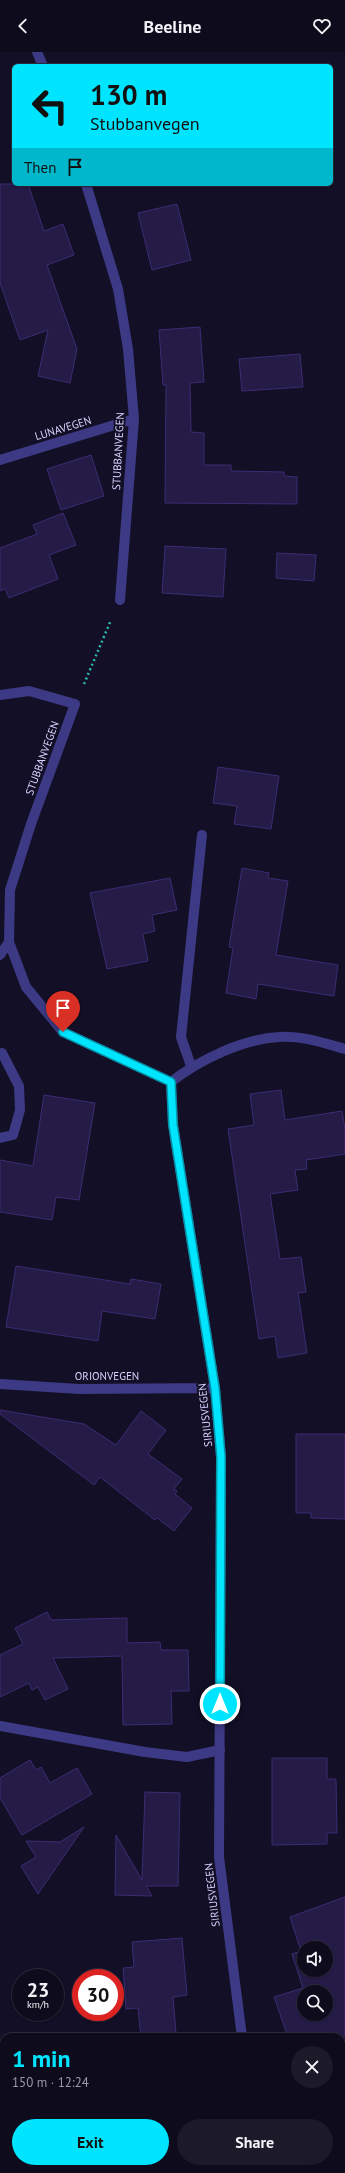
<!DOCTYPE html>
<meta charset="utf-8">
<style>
:root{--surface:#0e0b1c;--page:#1c1929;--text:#f1f3f6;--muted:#9b9ba3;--line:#2e2b3b;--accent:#00e5ff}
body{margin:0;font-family:"PT Sans",sans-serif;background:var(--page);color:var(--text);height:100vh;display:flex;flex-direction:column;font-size:15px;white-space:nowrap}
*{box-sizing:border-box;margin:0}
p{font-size:13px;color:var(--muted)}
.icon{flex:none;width:22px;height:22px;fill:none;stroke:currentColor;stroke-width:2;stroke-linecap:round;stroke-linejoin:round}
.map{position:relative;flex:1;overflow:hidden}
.panel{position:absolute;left:0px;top:1981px;width:345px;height:140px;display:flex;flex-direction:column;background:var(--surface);border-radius:12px 12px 0 0;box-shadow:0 1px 3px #0004,0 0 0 1px var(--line)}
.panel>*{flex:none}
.banner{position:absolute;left:12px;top:12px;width:321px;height:122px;border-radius:6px;box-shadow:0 1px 3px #0004,0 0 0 1px var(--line);background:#00e5ff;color:#111;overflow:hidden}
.buttons{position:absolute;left:297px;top:1889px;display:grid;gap:8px}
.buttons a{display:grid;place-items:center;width:36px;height:36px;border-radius:50%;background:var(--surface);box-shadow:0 1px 3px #0004,0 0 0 1px var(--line);font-size:20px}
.speed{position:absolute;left:12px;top:1917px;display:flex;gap:8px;font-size:20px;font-weight:700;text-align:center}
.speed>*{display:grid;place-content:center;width:52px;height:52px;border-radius:50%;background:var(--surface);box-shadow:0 1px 3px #0004,0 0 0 1px var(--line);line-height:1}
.speed small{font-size:10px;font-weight:400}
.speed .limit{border:6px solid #d22;background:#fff;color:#111}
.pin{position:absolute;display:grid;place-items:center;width:34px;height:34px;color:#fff;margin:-41px -17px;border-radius:50% 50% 50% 0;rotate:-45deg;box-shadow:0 0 4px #0007}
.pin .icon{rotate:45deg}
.me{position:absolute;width:44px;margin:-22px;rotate:0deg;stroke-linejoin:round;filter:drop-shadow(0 0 3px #0008)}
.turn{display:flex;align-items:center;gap:14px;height:84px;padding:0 12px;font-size:18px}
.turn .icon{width:52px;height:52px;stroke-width:2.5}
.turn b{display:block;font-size:28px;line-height:34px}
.then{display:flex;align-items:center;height:38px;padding:0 12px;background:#0003;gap:8px;font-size:15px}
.round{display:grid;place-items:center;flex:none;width:42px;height:42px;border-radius:21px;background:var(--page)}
.headline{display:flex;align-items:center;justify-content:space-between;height:68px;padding:0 12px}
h1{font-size:24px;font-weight:700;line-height:30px;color:var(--accent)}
.action{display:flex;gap:8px;margin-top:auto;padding:8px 12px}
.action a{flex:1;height:46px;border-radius:24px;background:var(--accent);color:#111;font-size:16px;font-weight:700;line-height:46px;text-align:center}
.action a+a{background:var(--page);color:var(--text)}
header{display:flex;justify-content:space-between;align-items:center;height:52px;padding:0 12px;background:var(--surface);font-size:18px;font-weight:700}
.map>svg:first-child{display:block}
</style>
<header><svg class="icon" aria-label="back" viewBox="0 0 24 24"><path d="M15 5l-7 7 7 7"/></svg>Beeline<svg class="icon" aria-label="heart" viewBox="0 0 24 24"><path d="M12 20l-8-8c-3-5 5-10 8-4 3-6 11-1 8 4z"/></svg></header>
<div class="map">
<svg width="345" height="2121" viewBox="0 0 345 2121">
<rect width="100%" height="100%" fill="#130f26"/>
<path fill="#241b47" stroke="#3b2d73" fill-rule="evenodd" d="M 0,132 L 28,132 L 44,179 L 63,172 L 74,203 L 47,213 L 77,297 L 70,331 L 38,324 L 48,278 L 20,288 L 0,231 Z
M 177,152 L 191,208 L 152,218 L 138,161 Z
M 200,275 L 204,330 L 190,331 L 191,380 L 204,381 L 204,413 L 231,413 L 231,419 L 284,420 L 284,424 L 297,425 L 297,452 L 165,451 L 166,333 L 163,333 L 159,278 Z
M 300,302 L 303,335 L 242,339 L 239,307 Z
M 91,403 L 104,444 L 61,458 L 47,417 Z
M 63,461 L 76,493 L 49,503 L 58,527 L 9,546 L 5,537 L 0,539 L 0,496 L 37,482 L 33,473 Z
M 165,494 L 226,497 L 223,545 L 162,541 Z
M 277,501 L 316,503 L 314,529 L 276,526 Z
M 218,715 L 279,724 L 271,777 L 234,772 L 237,754 L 213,751 Z
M 242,816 L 269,821 L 268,826 L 288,829 L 276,903 L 338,913 L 334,944 L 258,932 L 256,947 L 226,941 L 233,896 L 229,895 Z
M 170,826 L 177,858 L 152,863 L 155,879 L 143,882 L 148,909 L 107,917 L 90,841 Z
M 281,1038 L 285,1068 L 342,1059 L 345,1077 L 345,1102 L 306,1108 L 307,1117 L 295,1118 L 298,1138 L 270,1142 L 280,1207 L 301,1205 L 306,1240 L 298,1241 L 307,1301 L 278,1306 L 275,1284 L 259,1287 L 228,1077 L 254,1073 L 250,1042 Z
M 44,1043 L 95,1051 L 79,1148 L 56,1145 L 52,1168 L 0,1160 L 0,1108 L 33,1114 Z
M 16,1214 L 130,1232 L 131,1227 L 161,1232 L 155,1267 L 102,1259 L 98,1289 L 6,1275 Z
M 0,1358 L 84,1372 L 116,1393 L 141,1359 L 166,1378 L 148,1402 L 182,1427 L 174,1437 L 177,1439 L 175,1442 L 192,1456 L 174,1479 L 157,1466 L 155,1468 L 100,1425 L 94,1433 L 0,1362 Z
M 296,1382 L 345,1382 L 345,1467 L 311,1466 L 311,1461 L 296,1461 Z
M 47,1560 L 51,1568 L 127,1566 L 127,1591 L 160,1590 L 161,1598 L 188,1598 L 189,1639 L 171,1639 L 172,1672 L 123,1673 L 122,1604 L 53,1606 L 68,1637 L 45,1648 L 38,1635 L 32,1638 L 29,1631 L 0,1645 L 0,1603 L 23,1592 L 15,1576 Z
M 272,1706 L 327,1706 L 327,1727 L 336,1727 L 337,1781 L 327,1781 L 327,1792 L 272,1793 Z
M 30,1708 L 36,1718 L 41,1715 L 50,1731 L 77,1716 L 92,1742 L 22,1783 L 0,1746 L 0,1726 Z
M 145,1740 L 180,1741 L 178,1834 L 146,1834 L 152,1844 L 115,1843 L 116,1783 L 142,1828 Z
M 84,1775 L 73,1791 L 38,1842 L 21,1814 L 36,1805 L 26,1789 L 60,1790 Z
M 345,1845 L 345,1985 L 288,1985 L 274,1945 L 303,1936 L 292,1902 L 301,1899 L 290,1865 ZM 304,1896 L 326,1896 L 326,1918 L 304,1918 ZM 304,1940 L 326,1940 L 326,1962 L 304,1962 Z
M 182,1886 L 187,1943 L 173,1945 L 176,1981 L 141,1985 L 138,1956 L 126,1957 L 123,1916 L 134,1915 L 132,1890 Z"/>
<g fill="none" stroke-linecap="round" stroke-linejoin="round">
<path stroke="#2fb8b0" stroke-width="2.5" stroke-dasharray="2 3" stroke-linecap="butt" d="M 84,632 L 111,568"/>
<path stroke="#3d3a85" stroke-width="10" d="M 0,903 L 9,890
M 191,1014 L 181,985 L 202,783
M 0,1086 L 13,1083 L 20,1058 L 19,1034 L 2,1001
M 0,1674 L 145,1700 L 187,1705 L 220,1698"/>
<path stroke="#3d3a85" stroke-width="10" d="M 37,0 L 43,14
M 86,132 L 118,237 L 128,297 L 134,367 L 120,548
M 0,408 L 134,367
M 0,643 L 29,639 L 75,652 L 31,772 L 10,838 L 9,890 L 26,935 L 63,980 L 171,1030
M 171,1030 L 173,1073 L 215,1336 L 221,1405 L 219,1805 L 242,1985
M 171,1030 C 199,1008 243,987 279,985 C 301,983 324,991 345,997
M 0,1332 L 79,1337 L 215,1336
M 263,2117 L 263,2121"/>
</g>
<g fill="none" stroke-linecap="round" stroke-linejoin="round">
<g stroke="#0095a6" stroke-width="10">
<path id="route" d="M 63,980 L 171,1030 L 173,1073 L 215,1336 L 221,1405 L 220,1652"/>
</g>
<use href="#route" stroke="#00e5ff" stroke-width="7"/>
</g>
<g text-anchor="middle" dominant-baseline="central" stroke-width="4" stroke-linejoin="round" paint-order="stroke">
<g font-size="11" fill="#d9d4ff" stroke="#130f26">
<text transform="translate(63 376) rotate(-17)">LUNAVEGEN</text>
<text transform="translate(118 399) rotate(-87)">STUBBANVEGEN</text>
<text transform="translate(42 706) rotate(-70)">STUBBANVEGEN</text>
<text x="107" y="1324">ORIONVEGEN</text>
<text transform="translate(205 1363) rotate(-96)">SIRIUSVEGEN</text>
<text transform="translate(212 1843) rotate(-97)">SIRIUSVEGEN</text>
</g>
</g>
</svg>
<div class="buttons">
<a><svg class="icon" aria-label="sound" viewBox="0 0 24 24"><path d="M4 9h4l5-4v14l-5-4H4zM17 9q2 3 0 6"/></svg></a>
<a><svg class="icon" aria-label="search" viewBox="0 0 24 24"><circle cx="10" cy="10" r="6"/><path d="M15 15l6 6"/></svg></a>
</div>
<div class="speed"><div>23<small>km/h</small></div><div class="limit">30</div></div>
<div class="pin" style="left:63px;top:980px;background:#d93025"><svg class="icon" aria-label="arrive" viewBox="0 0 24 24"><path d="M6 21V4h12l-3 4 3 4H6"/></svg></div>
<svg class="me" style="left:220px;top:1652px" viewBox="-20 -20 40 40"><circle r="17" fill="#00e5ff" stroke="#fff" stroke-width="3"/><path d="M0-11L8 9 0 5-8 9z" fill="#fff"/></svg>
<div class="banner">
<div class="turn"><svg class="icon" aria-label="left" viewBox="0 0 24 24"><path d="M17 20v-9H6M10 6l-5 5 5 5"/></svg><div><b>130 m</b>Stubbanvegen</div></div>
<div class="then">Then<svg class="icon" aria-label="arrive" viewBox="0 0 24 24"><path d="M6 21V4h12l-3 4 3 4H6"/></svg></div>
</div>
<section class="panel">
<div class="headline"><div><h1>1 min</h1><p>150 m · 12:24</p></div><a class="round"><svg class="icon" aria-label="close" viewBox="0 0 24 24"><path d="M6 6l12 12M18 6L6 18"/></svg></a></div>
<div class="action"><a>Exit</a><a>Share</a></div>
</section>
</div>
